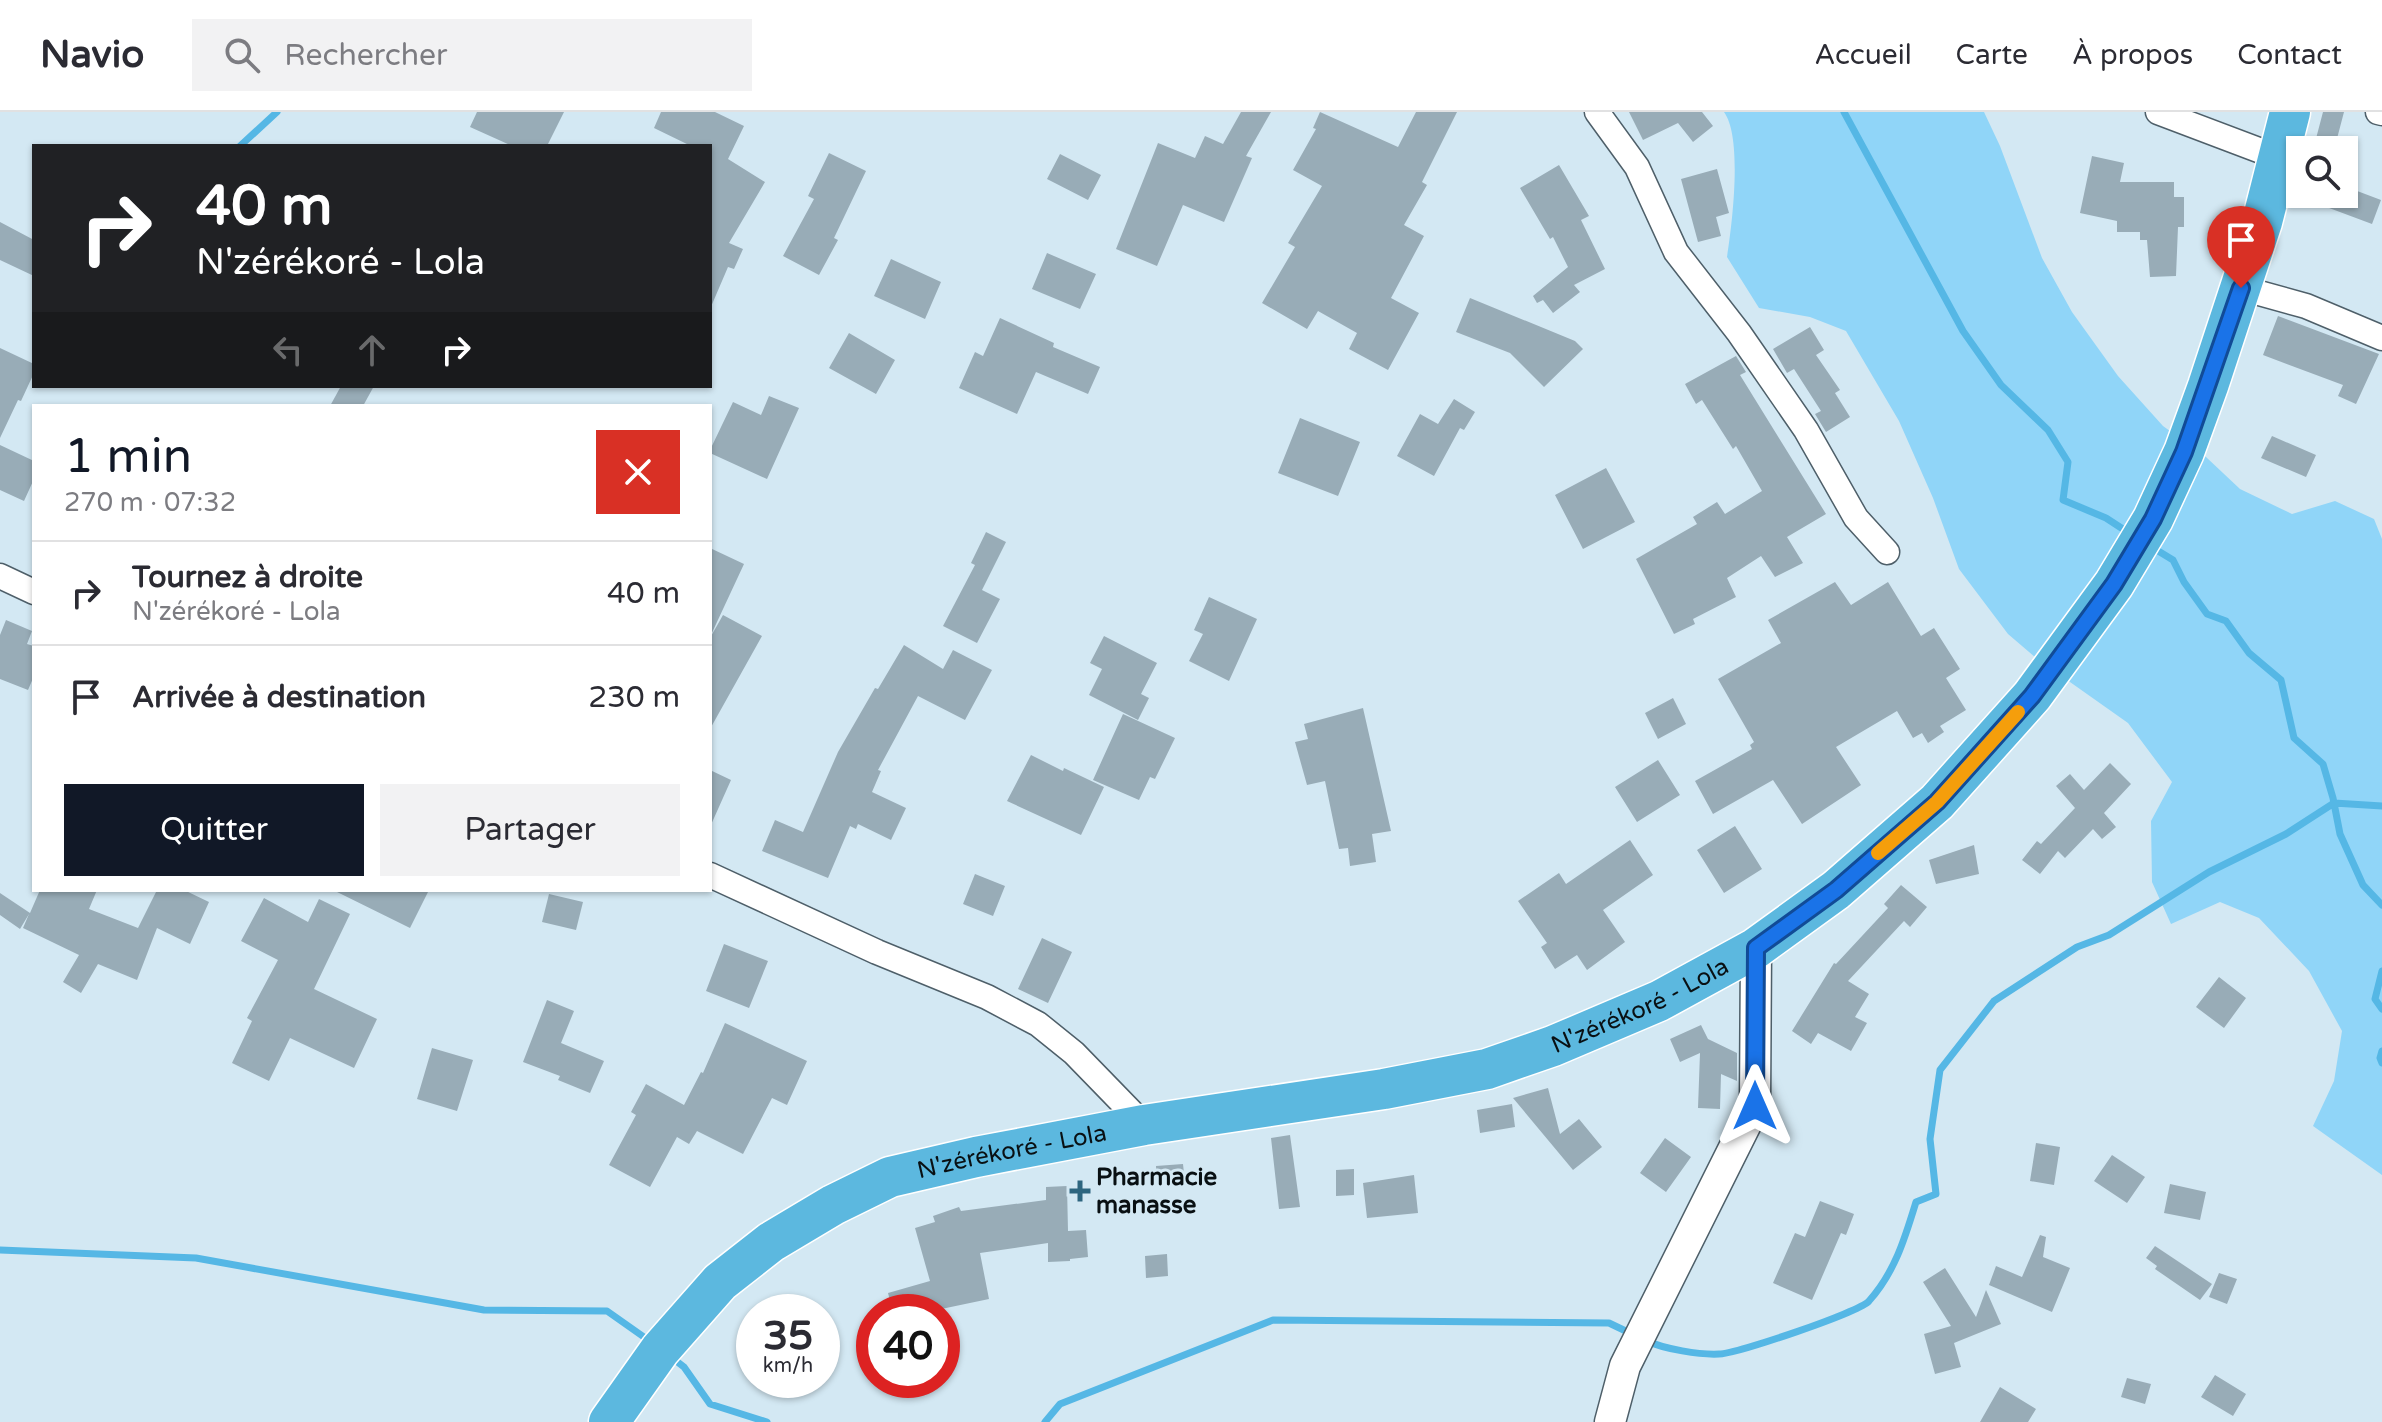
<!DOCTYPE html>
<html lang="fr">
<meta charset="utf-8">
<style>
:root{--surface:#fff;--page:#f2f2f3;--text:#2b2b33;--muted:#7c7c81;--line:#e1e1e2;--accent:#111827}
body{margin:0;font-family:"Varela Round",sans-serif;background:var(--page);color:var(--text);height:100vh;display:flex;flex-direction:column;font-size:30px;white-space:nowrap}
*{box-sizing:border-box;margin:0}
p{font-size:26px;color:var(--muted)}
.icon{flex:none;width:44px;height:44px;fill:none;stroke:currentColor;stroke-width:2;stroke-linecap:round;stroke-linejoin:round}
.map{position:relative;flex:1;overflow:hidden}
.side{position:absolute;left:32px;top:292px;width:680px;height:488px;display:flex;flex-direction:column;background:var(--surface);border-radius:0px;box-shadow:0 2px 6px #0004}
.side>*{flex:none}
.top-card{position:absolute;left:32px;top:32px;width:680px;height:244px;border-radius:0px;box-shadow:0 2px 6px #0004;background:#202124;color:#fff;overflow:hidden}
.tools{position:absolute;left:2286px;top:24px;display:grid;gap:16px}
.tools a{display:grid;place-items:center;width:72px;height:72px;border-radius:0px;background:var(--surface);box-shadow:0 2px 6px #0004;font-size:40px}
.speed{position:absolute;left:736px;top:1182px;display:flex;gap:16px;font-size:40px;font-weight:700;text-align:center}
.speed>*{display:grid;place-content:center;width:104px;height:104px;border-radius:50%;background:var(--surface);box-shadow:0 2px 6px #0004;line-height:1}
.speed small{font-size:20px;font-weight:400}
.speed .limit{border:12px solid #d22;background:#fff;color:#111}
.pin{position:absolute;display:grid;place-items:center;width:68px;height:68px;color:#fff;margin:-82px -34px;border-radius:50% 50% 50% 0;rotate:-45deg;box-shadow:0 0 8px #0007}
.pin .icon{rotate:45deg}
.me{position:absolute;width:88px;margin:-44px;rotate:0deg;stroke-linejoin:round;filter:drop-shadow(0 0 6px #0008)}
.turn{display:flex;align-items:center;gap:28px;height:168px;padding:0 32px;font-size:36px}
.turn .icon{width:104px;height:104px;stroke-width:2.5}
.turn b{display:block;font-size:56px;line-height:68px}
.lanes{display:flex;align-items:center;height:76px;padding:0 32px;background:#0003;justify-content:center;gap:40px;direction:ltr}
.lanes .off{opacity:.35}
.round{display:grid;place-items:center;flex:none;width:84px;height:84px;border-radius:0px;background:var(--page)}
.overview{display:flex;align-items:center;justify-content:space-between;height:136px;padding:0 32px}
h1{font-size:48px;font-weight:600;line-height:60px;color:var(--accent)}
.primary-button{display:flex;gap:16px;margin-top:auto;padding:16px 32px}
.primary-button a{flex:1;height:92px;border-radius:0px;background:var(--accent);color:#fff;font-size:32px;font-weight:600;line-height:92px;text-align:center}
.primary-button a+a{background:var(--page);color:var(--text)}
ul{padding:0;list-style:none}
li{display:flex;align-items:center;gap:24px;height:104px;padding:0 32px;border-top:2px solid var(--line)}
li div{flex:1}
li b{display:block;font-size:30px}
li em{font-style:normal}
header{display:flex;align-items:center;gap:48px;box-sizing:border-box;height:112px;padding:0 40px;background:var(--surface);border-bottom:2px solid var(--line)}
header strong{font-size:38px}
nav{display:flex;gap:44px;margin-inline-start:auto;font-size:28px}
.search{width:560px;height:72px;background:var(--page);display:flex;align-items:center;gap:20px;box-sizing:border-box;padding:0 28px;border-radius:0px;color:var(--muted);font-size:30px}
.map>svg:first-child{display:block}
</style>
<header>
<strong>Navio</strong>
<div class="search"><svg class="icon" aria-label="search" viewBox="0 0 24 24"><circle cx="10" cy="10" r="6"/><path d="M15 15l6 6"/></svg>Rechercher</div>
<nav><a>Accueil</a><a>Carte</a><a>À propos</a><a>Contact</a></nav>
</header>
<div class="map">
<svg width="2382" height="1310" viewBox="0 0 2382 1310">
<rect width="100%" height="100%" fill="#d3e8f3"/>
<path fill="#90d5f8" d="M 1724,0 L 1984,0 L 2000,34 L 2042,146 L 2072,200 L 2118,264 L 2163,314 L 2206,345 L 2240,377 L 2292,402 L 2335,389 L 2374,407 L 2382,427 L 2382,1063 L 2313,1014 L 2334,969 L 2342,919 L 2309,859 L 2259,806 L 2220,790 L 2171,812 L 2152,770 L 2151,709 L 2172,670 L 2128,611 L 2036,546 L 2008,522 L 1959,457 L 1933,386 L 1899,309 L 1846,219 L 1810,205 L 1759,196 L 1727,145 C 1732,113 1743,26 1724,0 Z"/>
<g fill="none" stroke-linecap="round" stroke-linejoin="round">
<path stroke="#55b7e5" stroke-width="7" d="M 1844,0 L 1963,219 L 2001,273 L 2048,318 L 2068,350 L 2063,388 L 2106,406 L 2129,421
M 240,34 L 277,0
M 2150,434 L 2173,448 L 2184,470 L 2207,502 L 2226,509 L 2249,541 L 2281,568 L 2294,626 L 2323,652 L 2333,686 L 2340,722 L 2363,773 L 2382,793
M 2382,859 L 2375,887 L 2382,897
M 2382,939 L 2380,946 L 2382,951
M 0,1138 L 196,1146 L 484,1198 L 607,1199 L 651,1230
M 1647,1229 C 1664,1237 1700,1243 1719,1242 C 1736,1242 1860,1200 1869,1189 C 1895,1160 1905,1126 1916,1090 L 1936,1082 L 1930,1027 L 1940,958 L 1994,889 L 2077,835 L 2109,823 L 2209,760 L 2286,722 L 2334,691 L 2382,694
M 671,1245 L 684,1255 L 710,1292 L 767,1310
M 1045,1310 L 1060,1292 L 1273,1208 L 1609,1211 L 1632,1222"/>
</g>
<path fill="#98acb7" d="M 477,0 L 564,0 L 547,34 L 512,34 L 470,15 Z
M 661,0 L 715,0 L 744,14 L 728,47 L 765,70 L 729,131 L 743,137 L 734,157 L 728,155 L 710,197 L 710,34 L 691,34 L 654,16 Z
M 1241,0 L 1271,0 L 1246,44 L 1252,46 L 1224,110 L 1183,93 L 1157,154 L 1116,137 L 1158,31 L 1195,46 L 1205,24 L 1223,32 Z
M 1320,0 L 1398,35 L 1416,0 L 1457,0 L 1422,70 L 1427,73 L 1404,113 L 1424,124 L 1391,186 L 1419,201 L 1388,258 L 1349,237 L 1357,221 L 1318,199 L 1307,217 L 1262,191 L 1295,135 L 1288,131 L 1322,74 L 1293,58 L 1316,17 L 1313,16 Z
M 1629,0 L 1702,0 L 1713,14 L 1693,30 L 1678,11 L 1643,28 Z
M 2323,0 L 2344,0 L 2334,38 L 2313,38 Z
M 829,41 L 866,59 L 834,126 L 838,128 L 819,163 L 783,144 L 814,87 L 808,84 Z
M 1060,42 L 1101,63 L 1088,88 L 1047,67 Z
M 2092,44 L 2124,51 L 2120,70 L 2174,70 L 2174,85 L 2184,85 L 2184,115 L 2178,115 L 2176,164 L 2150,165 L 2147,128 L 2140,128 L 2140,120 L 2117,120 L 2117,109 L 2080,101 Z
M 1559,53 L 1589,104 L 1581,108 L 1605,157 L 1574,173 L 1580,180 L 1553,201 L 1543,188 L 1537,191 L 1533,184 L 1568,155 L 1553,125 L 1550,127 L 1520,76 Z
M 1717,57 L 1729,101 L 1716,105 L 1721,124 L 1698,130 L 1681,67 Z
M 2344,74 L 2381,88 L 2372,112 L 2297,84 L 2344,82 Z
M 0,110 L 34,128 L 34,164 L 0,148 Z
M 1047,141 L 1096,162 L 1080,197 L 1032,177 Z
M 891,147 L 941,170 L 925,207 L 874,184 Z
M 1470,186 L 1575,229 L 1583,237 L 1544,275 L 1510,241 L 1456,220 Z
M 2278,204 L 2379,242 L 2356,292 L 2338,284 L 2343,273 L 2263,243 Z
M 1000,206 L 1054,231 L 1053,235 L 1100,255 L 1088,282 L 1036,260 L 1017,302 L 959,276 L 975,240 L 983,244 Z
M 1810,215 L 1824,238 L 1816,243 L 1840,278 L 1835,281 L 1850,305 L 1826,320 L 1815,302 L 1821,299 L 1794,257 L 1787,261 L 1773,237 Z
M 849,221 L 895,248 L 876,282 L 829,256 Z
M 0,236 L 34,252 L 34,261 L 21,289 L 18,288 L 0,326 Z
M 1736,244 L 1746,260 L 1740,263 L 1826,402 L 1787,425 L 1803,451 L 1775,465 L 1761,444 L 1727,466 L 1736,485 L 1693,507 L 1695,512 L 1674,522 L 1636,447 L 1697,412 L 1693,405 L 1717,390 L 1725,402 L 1762,379 L 1736,334 L 1733,337 L 1702,288 L 1696,292 L 1685,272 Z
M 341,274 L 374,274 L 363,294 L 330,294 Z
M 769,284 L 799,296 L 767,367 L 710,341 L 710,338 L 733,290 L 761,303 Z
M 1454,287 L 1475,300 L 1464,318 L 1460,316 L 1434,364 L 1397,344 L 1420,302 L 1438,312 Z
M 1300,306 L 1360,330 L 1338,384 L 1278,361 Z
M 2272,324 L 2316,343 L 2306,365 L 2261,346 Z
M 0,333 L 34,349 L 34,367 L 24,389 L 0,378 Z
M 1606,356 L 1635,410 L 1583,437 L 1555,383 Z
M 986,420 L 1006,430 L 982,478 L 1000,487 L 977,531 L 943,514 L 975,453 L 971,451 Z
M 710,436 L 744,452 L 710,525 Z
M 1835,470 L 1851,493 L 1888,470 L 1921,524 L 1934,516 L 1960,557 L 1946,566 L 1966,598 L 1940,614 L 1944,620 L 1928,631 L 1922,621 L 1913,626 L 1897,599 L 1836,635 L 1861,673 L 1802,712 L 1773,668 L 1713,702 L 1695,669 L 1752,637 L 1750,633 L 1754,630 L 1718,567 L 1781,531 L 1768,508 Z
M 1209,485 L 1257,507 L 1229,569 L 1189,549 L 1203,522 L 1194,518 Z
M 723,503 L 762,524 L 710,617 L 710,526 Z
M 6,508 L 32,519 L 27,532 L 34,534 L 34,564 L 28,578 L 0,567 L 0,523 Z
M 1104,524 L 1157,551 L 1141,582 L 1149,586 L 1138,608 L 1089,583 L 1102,557 L 1090,551 Z
M 904,533 L 943,557 L 953,538 L 992,558 L 965,608 L 918,584 L 878,658 L 881,659 L 872,680 L 906,696 L 891,728 L 858,712 L 856,717 L 850,714 L 828,766 L 762,739 L 775,708 L 803,720 L 838,640 L 875,576 L 878,577 Z
M 1673,586 L 1686,612 L 1658,627 L 1645,601 Z
M 1363,596 L 1391,719 L 1372,722 L 1376,750 L 1350,754 L 1348,736 L 1339,737 L 1325,669 L 1307,673 L 1295,630 L 1308,627 L 1304,612 Z
M 1123,602 L 1175,626 L 1155,667 L 1150,665 L 1139,688 L 1093,668 Z
M 1031,643 L 1063,659 L 1064,656 L 1104,675 L 1081,723 L 1007,689 Z
M 1658,648 L 1680,683 L 1637,710 L 1615,675 Z
M 2110,651 L 2131,672 L 2104,701 L 2116,715 L 2102,727 L 2093,717 L 2065,746 L 2058,739 L 2040,762 L 2022,748 L 2037,729 L 2041,732 L 2075,696 L 2056,674 L 2070,662 L 2084,678 Z
M 710,658 L 731,668 L 710,715 Z
M 1735,714 L 1762,757 L 1724,781 L 1697,738 Z
M 1630,728 L 1653,763 L 1603,798 L 1625,830 L 1587,858 L 1577,843 L 1555,857 L 1541,835 L 1547,831 L 1518,789 L 1559,761 L 1566,772 Z
M 1974,733 L 1979,762 L 1936,772 L 1929,748 Z
M 975,762 L 1005,774 L 993,804 L 963,792 Z
M 1901,773 L 1927,795 L 1910,815 L 1904,809 L 1848,869 L 1869,882 L 1855,905 L 1867,911 L 1851,939 L 1818,921 L 1811,932 L 1792,919 L 1834,851 L 1836,852 L 1888,796 L 1884,792 Z
M 40,778 L 97,778 L 89,797 L 138,816 L 157,778 L 184,778 L 209,790 L 190,832 L 157,816 L 137,868 L 98,852 L 81,881 L 63,870 L 79,843 L 23,816 L 29,802 L 20,817 L 0,803 L 0,781 L 30,801 Z
M 333,778 L 429,778 L 410,816 Z
M 549,782 L 583,790 L 576,818 L 542,810 Z
M 264,786 L 308,810 L 319,787 L 350,802 L 314,877 L 377,907 L 354,956 L 290,926 L 269,969 L 232,951 L 252,909 L 247,906 L 278,848 L 241,829 Z
M 1042,826 L 1072,840 L 1048,891 L 1018,877 Z
M 724,832 L 768,849 L 749,896 L 706,879 Z
M 2219,865 L 2246,886 L 2224,916 L 2196,895 Z
M 547,888 L 574,899 L 561,931 L 604,949 L 590,981 L 558,968 L 560,964 L 523,950 Z
M 725,911 L 807,949 L 787,993 L 772,986 L 743,1042 L 697,1019 L 689,1032 L 677,1025 L 650,1075 L 609,1053 L 636,1003 L 631,1000 L 646,972 L 684,993 L 701,960 L 703,961 Z
M 1701,913 L 1708,927 L 1737,941 L 1737,969 L 1721,962 L 1720,997 L 1698,996 L 1700,941 L 1680,950 L 1670,927 Z
M 432,936 L 473,948 L 457,999 L 417,987 Z
M 1548,976 L 1560,1022 L 1579,1007 L 1602,1035 L 1573,1058 L 1513,986 Z
M 1512,992 L 1515,1015 L 1480,1021 L 1477,998 Z
M 1290,1023 L 1300,1095 L 1279,1097 L 1271,1026 Z
M 1665,1026 L 1691,1045 L 1666,1080 L 1640,1061 Z
M 2036,1031 L 2060,1035 L 2054,1073 L 2030,1069 Z
M 2112,1043 L 2145,1065 L 2127,1091 L 2094,1069 Z
M 1183,1052 L 1185,1071 L 1157,1074 L 1156,1054 Z
M 1354,1057 L 1354,1083 L 1336,1084 L 1336,1058 Z
M 1414,1063 L 1418,1101 L 1367,1106 L 1363,1071 Z
M 2170,1072 L 2206,1080 L 2200,1108 L 2164,1101 Z
M 1067,1074 L 1068,1119 L 1086,1118 L 1088,1145 L 1070,1147 L 1070,1149 L 1048,1150 L 1048,1131 L 980,1141 L 989,1187 L 927,1200 L 893,1200 L 888,1181 L 930,1169 L 915,1116 L 935,1110 L 933,1104 L 959,1095 L 961,1099 L 1046,1088 L 1046,1075 Z
M 1820,1089 L 1854,1102 L 1846,1123 L 1841,1121 L 1812,1188 L 1773,1171 L 1795,1121 L 1805,1125 Z
M 2040,1123 L 2046,1125 L 2043,1145 L 2070,1156 L 2052,1200 L 1989,1173 L 1996,1154 L 2022,1165 Z
M 2155,1134 L 2212,1172 L 2200,1188 L 2155,1157 L 2157,1154 L 2146,1146 Z
M 1167,1142 L 1168,1164 L 1146,1166 L 1145,1144 Z
M 1945,1156 L 1976,1205 L 1986,1178 L 2001,1212 L 1954,1231 L 1961,1255 L 1935,1262 L 1924,1222 L 1951,1214 L 1923,1170 Z
M 2219,1161 L 2237,1167 L 2227,1192 L 2209,1185 Z
M 2215,1263 L 2246,1282 L 2233,1304 L 2201,1285 Z
M 2127,1266 L 2151,1272 L 2145,1292 L 2121,1285 Z
M 2000,1275 L 2036,1297 L 2028,1310 L 1980,1310 Z"/>
<g fill="none" stroke-linecap="round" stroke-linejoin="round">
<g stroke="#4e5f69" stroke-width="27">
<path id="minor" d="M 1597,0 L 1637,55 L 1676,140 L 1739,221 L 1806,318 L 1856,406 L 1887,440
M 2158,0 L 2277,45
M 2378,0 L 2382,1
M 2241,176 L 2306,194 L 2382,226
M 0,464 L 34,480
M 710,763 L 877,840 L 987,885 L 1038,912 L 1074,941 L 1144,1013"/>
</g>
<g stroke="#4e5f69" stroke-width="33">
<path id="tertiary" d="M 1610,1310 L 1625,1254 L 1755,994 L 1756,836"/>
</g>
<g stroke="#fff" stroke-width="43">
<g id="trunk">
<path id="s1" d="M 609,1310 L 660,1238 L 720,1170 L 771,1130 L 833,1093 L 890,1065 L 976,1045 L 1144,1013 L 1384,977 L 1487,957 L 1553,934 L 1659,889 L 1756,836 L 1836,778 L 1937,690 L 2032,584 L 2114,472 L 2153,407 L 2184,340 L 2208,274 L 2262,110 L 2290,0"/>
</g>
</g>
<use href="#minor" stroke="#fff" stroke-width="24"/>
<use href="#tertiary" stroke="#fff" stroke-width="30"/>
<use href="#trunk" stroke="#5cb8df" stroke-width="40"/>
</g>
<g fill="none" stroke-linecap="round" stroke-linejoin="round">
<g stroke="#114b97" stroke-width="20">
<path id="route" d="M 1755,994 L 1756,836 L 1836,778 L 1937,690 L 2032,584 L 2114,472 L 2153,407 L 2184,340 L 2241,176"/>
</g>
<use href="#route" stroke="#1a73e8" stroke-width="14"/>
<path stroke="#f59e0b" stroke-width="14" d="M 1878,741 L 1937,690 L 2018,600"/>
</g>
<path fill="#2d657f" stroke="#d3e8f3" stroke-width="3" d="M1076 1067h8v8h8v8h-8v8h-8v-8h-8v-8h8z"/>
<g text-anchor="middle" dominant-baseline="central" stroke-width="6" stroke-linejoin="round" paint-order="stroke">
<g font-size="24" fill="#091013" stroke="#d3e8f3">
<text stroke="none"><textPath href="#s1" startOffset="1152">N'zérékoré - Lola</textPath></text>
<text stroke="none"><textPath href="#s1" startOffset="504">N'zérékoré - Lola</textPath></text>
</g>
<g font-size="24" font-weight="bold" fill="#091013" stroke="#d3e8f3" text-anchor="start">
<text x="1096" y="1065">Pharmacie<tspan x="1096" dy="28">manasse</tspan></text>
</g>
</g>
</svg>
<div class="tools">
<a><svg class="icon" aria-label="search" viewBox="0 0 24 24"><circle cx="10" cy="10" r="6"/><path d="M15 15l6 6"/></svg></a>
</div>
<div class="speed"><div>35<small>km/h</small></div><div class="limit">40</div></div>
<div class="pin" style="left:2241px;top:176px;background:#d93025"><svg class="icon" aria-label="arrive" viewBox="0 0 24 24"><path d="M6 21V4h12l-3 4 3 4H6"/></svg></div>
<svg class="me" style="left:1755px;top:994px" viewBox="-20 -20 40 40"><path d="M0-17L14 15 0 8-14 15z" fill="#1a73e8" stroke="#fff" stroke-width="4"/></svg>
<div class="top-card">
<div class="turn"><svg class="icon" aria-label="right" viewBox="0 0 24 24"><path d="M7 20v-9h11M14 6l5 5-5 5"/></svg><div><b>40 m</b>N'zérékoré - Lola</div></div>
<div class="lanes"><svg class="icon off" aria-label="left" viewBox="0 0 24 24"><path d="M17 20v-9H6M10 6l-5 5 5 5"/></svg><svg class="icon off" aria-label="ahead" viewBox="0 0 24 24"><path d="M12 20V5M6 11l6-6 6 6"/></svg><svg class="icon" aria-label="right" viewBox="0 0 24 24"><path d="M7 20v-9h11M14 6l5 5-5 5"/></svg></div>
</div>
<section class="side">
<div class="overview"><div><h1>1 min</h1><p>270 m · 07:32</p></div><a class="round" style="background:#d93025;color:#fff"><svg class="icon" aria-label="close" viewBox="0 0 24 24"><path d="M6 6l12 12M18 6L6 18"/></svg></a></div>
<ul>
<li><svg class="icon" aria-label="right" viewBox="0 0 24 24"><path d="M7 20v-9h11M14 6l5 5-5 5"/></svg><div><b>Tournez à droite</b><p>N'zérékoré - Lola</p></div><em>40 m</em></li>
<li><svg class="icon" aria-label="arrive" viewBox="0 0 24 24"><path d="M6 21V4h12l-3 4 3 4H6"/></svg><div><b>Arrivée à destination</b></div><em>230 m</em></li>
</ul>
<div class="primary-button"><a>Quitter</a><a>Partager</a></div>
</section>
</div>
